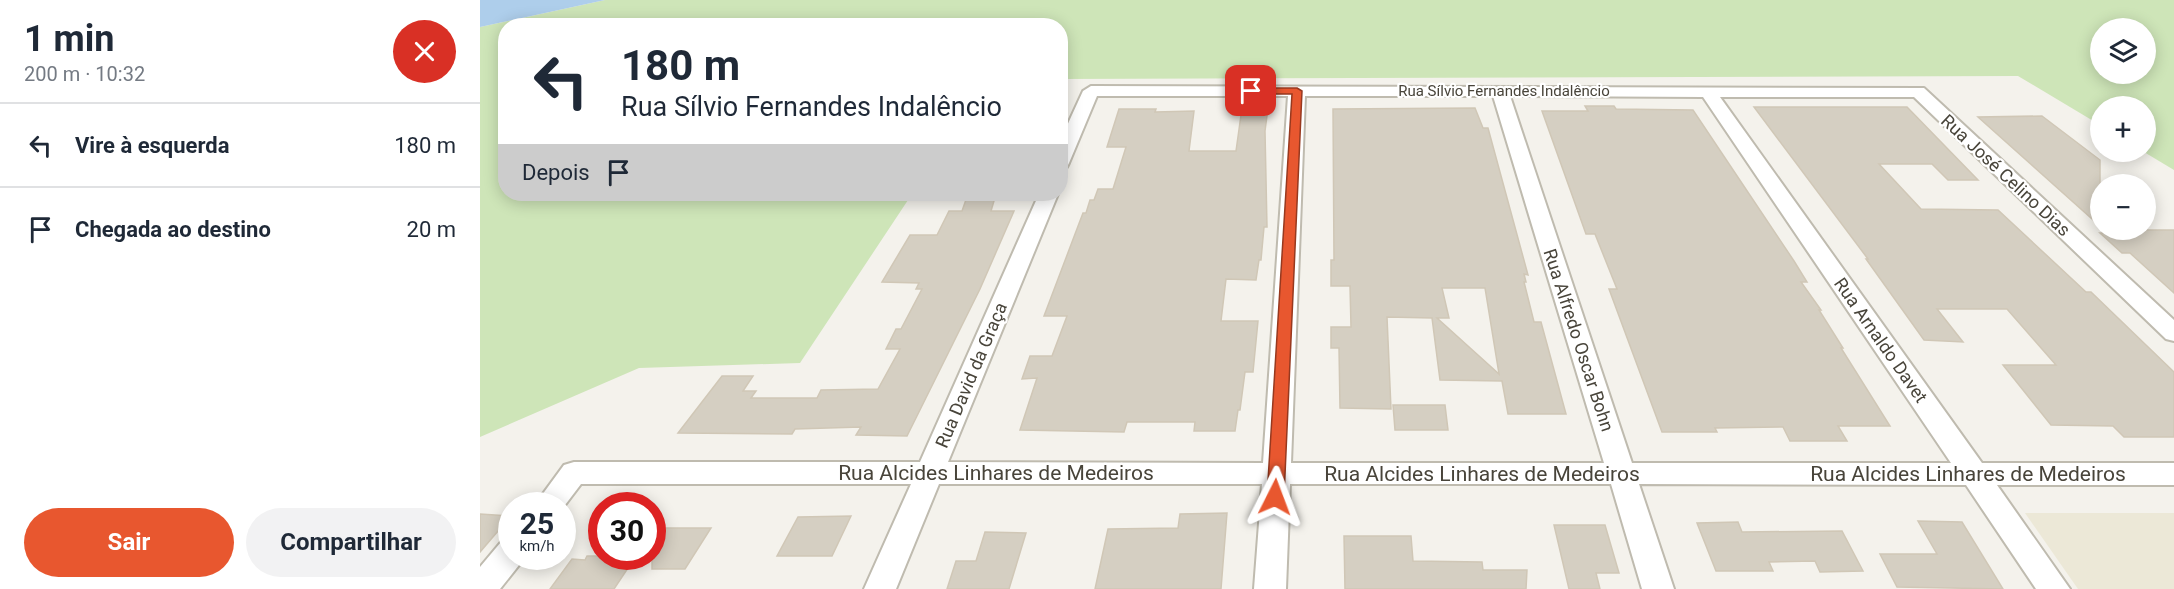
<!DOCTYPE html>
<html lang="pt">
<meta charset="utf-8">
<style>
:root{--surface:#fff;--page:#f2f2f3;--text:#1f2937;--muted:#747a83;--line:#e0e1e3;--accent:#e8572f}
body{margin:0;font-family:Roboto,sans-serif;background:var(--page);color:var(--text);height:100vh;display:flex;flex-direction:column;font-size:22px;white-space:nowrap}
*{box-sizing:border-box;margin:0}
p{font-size:20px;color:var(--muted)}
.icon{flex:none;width:33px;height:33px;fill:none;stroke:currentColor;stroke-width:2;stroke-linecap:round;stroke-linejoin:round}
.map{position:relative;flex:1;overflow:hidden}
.sheet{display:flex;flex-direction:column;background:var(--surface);width:480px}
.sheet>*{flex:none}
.hud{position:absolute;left:18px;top:18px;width:570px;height:183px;border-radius:24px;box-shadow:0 3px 15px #0003;background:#fff;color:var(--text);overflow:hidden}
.controls{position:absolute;left:1610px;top:18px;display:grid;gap:12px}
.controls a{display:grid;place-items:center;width:66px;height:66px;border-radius:50%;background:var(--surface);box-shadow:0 3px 15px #0003;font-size:30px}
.speed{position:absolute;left:18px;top:492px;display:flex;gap:12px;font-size:30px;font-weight:700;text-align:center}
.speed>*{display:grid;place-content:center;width:78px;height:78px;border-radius:50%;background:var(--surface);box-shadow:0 3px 15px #0003;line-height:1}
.speed small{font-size:15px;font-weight:400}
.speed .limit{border:9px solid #d22;background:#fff;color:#111}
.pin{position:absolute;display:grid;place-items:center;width:51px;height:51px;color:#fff;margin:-26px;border-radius:12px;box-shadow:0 3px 9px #0006}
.me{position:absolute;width:66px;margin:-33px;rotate:3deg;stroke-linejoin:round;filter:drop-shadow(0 0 4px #0008)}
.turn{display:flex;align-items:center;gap:21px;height:126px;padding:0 24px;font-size:27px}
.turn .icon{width:78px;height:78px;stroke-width:2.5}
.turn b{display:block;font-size:42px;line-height:51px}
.then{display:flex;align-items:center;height:57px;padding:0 24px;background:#0003;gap:12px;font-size:22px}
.round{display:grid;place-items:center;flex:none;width:63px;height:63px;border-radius:32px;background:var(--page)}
.head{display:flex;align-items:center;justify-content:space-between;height:102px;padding:0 24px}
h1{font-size:36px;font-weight:700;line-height:45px}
.button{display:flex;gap:12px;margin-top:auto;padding:12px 24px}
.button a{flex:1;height:69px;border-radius:36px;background:var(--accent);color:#fff;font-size:24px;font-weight:700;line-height:69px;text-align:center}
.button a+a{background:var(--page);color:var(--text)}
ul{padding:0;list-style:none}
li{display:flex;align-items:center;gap:18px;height:84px;padding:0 24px;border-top:2px solid var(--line)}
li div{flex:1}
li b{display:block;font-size:22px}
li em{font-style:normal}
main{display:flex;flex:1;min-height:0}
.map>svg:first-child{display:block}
</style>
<main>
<section class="sheet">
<div class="head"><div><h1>1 min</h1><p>200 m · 10:32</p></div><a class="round" style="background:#d93025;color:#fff"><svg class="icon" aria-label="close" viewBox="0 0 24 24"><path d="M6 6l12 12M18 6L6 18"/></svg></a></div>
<ul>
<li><svg class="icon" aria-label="left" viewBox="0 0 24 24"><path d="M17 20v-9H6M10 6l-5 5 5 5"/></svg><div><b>Vire à esquerda</b></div><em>180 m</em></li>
<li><svg class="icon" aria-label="arrive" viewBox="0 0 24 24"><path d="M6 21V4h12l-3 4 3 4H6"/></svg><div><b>Chegada ao destino</b></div><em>20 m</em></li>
</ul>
<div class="button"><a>Sair</a><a>Compartilhar</a></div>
</section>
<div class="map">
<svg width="1694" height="589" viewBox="0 0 1694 589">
<rect width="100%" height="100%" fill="#f4f2ec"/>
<path fill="#ece8d7" d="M 1545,513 L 1694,513 L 1694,589 L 1598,589 Z"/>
<path fill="#cee5b8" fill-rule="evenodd" d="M 125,0 L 1694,0 L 1694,170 L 1664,152 L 1665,106 L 1620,106 L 1620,125 L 1538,76 L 581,79 L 580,26 L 26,26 L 26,194 L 432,194 L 320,363 L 159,368 L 0,437 L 0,27 ZM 1620,28 L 1665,28 L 1665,74 L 1620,74 Z"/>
<path fill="#aeceeb" d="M 0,0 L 125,0 L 0,27 Z"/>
<path fill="#d5cfc2" stroke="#d0c7b6" stroke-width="1.5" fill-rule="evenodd" d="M 1105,106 L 1134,106 L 1136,109 L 1213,110 L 1314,261 L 1327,282 L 1321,282 L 1341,310 L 1339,310 L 1363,348 L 1361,348 L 1410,426 L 1358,426 L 1367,441 L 1310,441 L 1303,427 L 1235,428 L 1237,432 L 1182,432 L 1129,289 L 1137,289 L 1115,234 L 1106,234 L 1062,111 L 1108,111 Z
M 1274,107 L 1427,107 L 1498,180 L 1468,180 L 1452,164 L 1399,164 L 1441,209 L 1518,210 L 1606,292 L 1611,292 L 1694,372 L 1694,437 L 1644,437 L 1633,426 L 1571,425 L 1523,365 L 1576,365 L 1527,309 L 1457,309 L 1483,342 L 1444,340 L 1386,259 L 1388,259 Z
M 762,108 L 788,108 L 785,131 L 787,227 L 784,227 L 781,260 L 779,260 L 776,280 L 746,279 L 741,321 L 778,321 L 773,372 L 765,372 L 760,410 L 758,410 L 755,431 L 714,431 L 715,422 L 647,422 L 644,432 L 540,430 L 557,378 L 542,379 L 550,356 L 572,356 L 587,316 L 564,316 L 603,213 L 606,213 L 610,200 L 614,200 L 618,189 L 633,189 L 646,147 L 627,147 L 639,109 L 676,109 L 675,112 L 714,111 L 709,151 L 756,151 Z
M 995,108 L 1003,128 L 1008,128 L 1048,275 L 1044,274 L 1046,282 L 1044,282 L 1054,322 L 1061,322 L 1086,414 L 1028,414 L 1022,381 L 960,380 L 952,318 L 907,317 L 911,409 L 860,408 L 859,348 L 851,348 L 851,327 L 871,327 L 870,286 L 851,286 L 851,260 L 854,260 L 853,109 ZM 962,288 L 1005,288 L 1019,374 L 957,318 L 969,318 Z
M 1562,116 L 1620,160 L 1620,226 L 1498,117 Z
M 488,194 L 516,194 L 511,211 L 534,211 L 500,289 L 427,436 L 376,435 L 381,427 L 315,429 L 312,434 L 198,433 L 242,376 L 273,376 L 263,391 L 276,391 L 271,398 L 337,398 L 341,390 L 398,389 L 420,349 L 406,349 L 416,329 L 421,329 L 442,289 L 436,289 L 439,283 L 402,282 L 430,235 L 457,235 L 469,211 L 482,211 Z
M 1624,230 L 1694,230 L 1694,293 L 1650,253 L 1642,253 L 1620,233 L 1628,233 Z
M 913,405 L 965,405 L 968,430 L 915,430 Z
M 747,513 L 741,589 L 615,589 L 628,529 L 698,528 L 700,514 Z
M 0,514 L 31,516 L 0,552 Z
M 371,516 L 352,556 L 297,556 L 318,517 Z
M 1438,521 L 1482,522 L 1523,589 L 1417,587 L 1400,554 L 1457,554 Z
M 1258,522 L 1262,532 L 1362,531 L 1383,571 L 1340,572 L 1335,561 L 1289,562 L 1293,571 L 1236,571 L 1217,523 Z
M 1074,525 L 1125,525 L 1139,573 L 1116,573 L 1120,589 L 1089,589 Z
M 172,528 L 231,528 L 205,569 L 172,569 Z
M 505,532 L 546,533 L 529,589 L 467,589 L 476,561 L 496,561 Z
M 864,536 L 931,536 L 933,561 L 1002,562 L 1003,570 L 1047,570 L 1046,589 L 865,589 Z
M 107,556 L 156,556 L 134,589 L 70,589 L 92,559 L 105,560 Z"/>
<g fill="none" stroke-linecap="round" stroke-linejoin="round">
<g stroke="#bfbbaf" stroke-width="4">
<path id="street" d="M 611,86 L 1444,88 L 1694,320 L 1694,341 L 1686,339 L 1434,97 L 1240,97 L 1502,463 L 1694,463 L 1694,485 L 1517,485 L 1590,589 L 1556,589 L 1486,485 L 1159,484 L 1194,589 L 1162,589 L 1131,484 L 810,484 L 806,589 L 774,589 L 782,484 L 459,484 L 416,589 L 384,589 L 431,484 L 101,484 L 82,509 L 82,506 L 54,506 L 84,465 L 94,462 L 440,462 L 559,194 L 578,194 L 468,462 L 783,463 L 808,96 L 617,96 L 589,163 L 587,167 L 580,168 L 580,141 L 603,91 ZM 825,96 L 1013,96 L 1124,463 L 811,463 ZM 1030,96 L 1223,97 L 1471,463 L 1152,463 Z
M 32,539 L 32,556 L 44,556 L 43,560 L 20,589 L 0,589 L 0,567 L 21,542 Z"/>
</g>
<use href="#street" fill="#fff" fill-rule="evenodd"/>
</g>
<path fill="#e8572f" stroke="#97391f" stroke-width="1.5" d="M 817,88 L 822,91 L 804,497 L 802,502 L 795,504 L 789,502 L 787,497 L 812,94 L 771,94 L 766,91 L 771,88 Z"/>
<g text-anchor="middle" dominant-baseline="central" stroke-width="4.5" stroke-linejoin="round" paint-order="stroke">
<g font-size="15" fill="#48443a" stroke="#fff">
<text x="1024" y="91">Rua Sílvio Fernandes Indalêncio</text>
</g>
<g font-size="18" fill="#48443a" stroke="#fff">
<text transform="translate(1526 175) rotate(43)">Rua José Celino Dias</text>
<text transform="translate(1099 340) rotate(72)">Rua Alfredo Oscar Bohn</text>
<text transform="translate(1401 340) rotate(55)">Rua Arnaldo Davet</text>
<text transform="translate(491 375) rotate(-67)">Rua David da Graça</text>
</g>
<g font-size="21" fill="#48443a" stroke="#fff">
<text x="516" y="473">Rua Alcides Linhares de Medeiros</text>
<text x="1002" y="474">Rua Alcides Linhares de Medeiros</text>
<text x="1488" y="474">Rua Alcides Linhares de Medeiros</text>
</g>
</g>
</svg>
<div class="controls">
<a><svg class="icon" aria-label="layers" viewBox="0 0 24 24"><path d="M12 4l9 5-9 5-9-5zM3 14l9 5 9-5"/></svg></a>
<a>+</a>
<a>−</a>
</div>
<div class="speed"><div>25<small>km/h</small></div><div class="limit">30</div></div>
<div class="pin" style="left:771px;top:91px;background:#d93025"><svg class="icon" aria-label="arrive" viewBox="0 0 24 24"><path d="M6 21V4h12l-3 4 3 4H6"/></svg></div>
<svg class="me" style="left:795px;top:497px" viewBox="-20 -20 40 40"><path d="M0-17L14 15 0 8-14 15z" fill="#e8572f" stroke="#fff" stroke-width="4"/></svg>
<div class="hud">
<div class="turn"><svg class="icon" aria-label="left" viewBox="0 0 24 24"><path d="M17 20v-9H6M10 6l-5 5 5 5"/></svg><div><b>180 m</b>Rua Sílvio Fernandes Indalêncio</div></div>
<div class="then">Depois<svg class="icon" aria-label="arrive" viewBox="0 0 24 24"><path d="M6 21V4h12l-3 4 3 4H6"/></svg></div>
</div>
</div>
</main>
